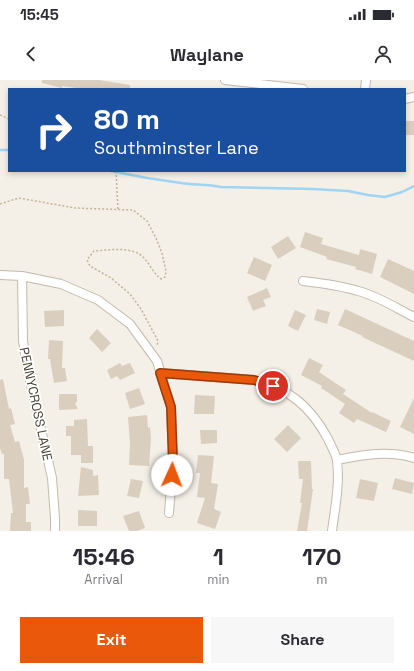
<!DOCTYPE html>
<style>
:root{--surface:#fff;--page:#f7f7f7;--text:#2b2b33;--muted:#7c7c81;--accent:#ea580c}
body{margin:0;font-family:"Space Grotesk",sans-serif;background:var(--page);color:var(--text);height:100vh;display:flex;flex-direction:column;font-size:15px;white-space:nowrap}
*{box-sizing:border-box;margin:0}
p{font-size:13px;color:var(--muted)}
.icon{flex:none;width:22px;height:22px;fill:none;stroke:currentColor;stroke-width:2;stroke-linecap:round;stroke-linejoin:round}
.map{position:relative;height:451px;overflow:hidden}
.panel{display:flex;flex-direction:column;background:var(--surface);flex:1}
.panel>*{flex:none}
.banner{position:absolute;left:8px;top:8px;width:398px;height:84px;border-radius:0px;box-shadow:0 2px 6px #0003;background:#1a4fa0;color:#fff;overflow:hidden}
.pin{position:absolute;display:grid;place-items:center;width:34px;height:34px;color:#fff;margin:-17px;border:2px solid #fff;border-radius:50%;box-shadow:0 1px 4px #0007}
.me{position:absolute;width:44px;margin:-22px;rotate:2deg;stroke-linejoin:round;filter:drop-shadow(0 0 3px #0008)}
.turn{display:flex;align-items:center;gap:14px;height:84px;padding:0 20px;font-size:18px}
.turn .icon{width:52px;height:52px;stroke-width:2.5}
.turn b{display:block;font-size:28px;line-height:34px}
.eta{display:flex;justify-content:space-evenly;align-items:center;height:68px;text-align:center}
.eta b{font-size:24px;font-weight:700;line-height:28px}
.cta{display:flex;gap:8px;margin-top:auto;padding:8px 20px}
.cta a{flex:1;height:46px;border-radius:0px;background:var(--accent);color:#fff;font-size:16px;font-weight:700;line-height:46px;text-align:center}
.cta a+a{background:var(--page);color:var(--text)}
.status{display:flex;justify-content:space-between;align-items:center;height:28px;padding:0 20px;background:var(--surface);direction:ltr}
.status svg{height:11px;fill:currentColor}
header{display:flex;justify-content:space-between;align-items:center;height:52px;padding:0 20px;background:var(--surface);font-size:18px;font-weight:700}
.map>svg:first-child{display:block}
</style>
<div class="status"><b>15:45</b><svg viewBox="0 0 49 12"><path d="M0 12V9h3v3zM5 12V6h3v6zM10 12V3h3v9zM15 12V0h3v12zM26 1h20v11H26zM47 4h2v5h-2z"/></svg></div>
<header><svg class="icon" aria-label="back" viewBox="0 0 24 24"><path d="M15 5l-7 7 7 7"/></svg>Waylane<svg class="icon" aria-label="person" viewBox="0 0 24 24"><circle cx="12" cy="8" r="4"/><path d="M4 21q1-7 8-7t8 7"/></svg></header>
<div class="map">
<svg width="414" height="451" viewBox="0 0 414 451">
<rect width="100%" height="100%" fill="#f4f0e7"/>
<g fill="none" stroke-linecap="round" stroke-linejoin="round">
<path stroke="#a0d4f4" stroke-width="2.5" d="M 0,70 L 9,70
M 111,91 C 134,96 157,100 181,103 C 194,105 208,104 221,107 L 313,109 L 348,111 L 368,115 L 385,117 L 402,112 L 414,106"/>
</g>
<path fill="#dacebf" d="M 42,0 L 99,0 L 130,5 L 130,9 L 84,9 L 62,6 L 62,8 L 42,3 Z
M 405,41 L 414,41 L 414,55 L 405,55 Z
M 305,152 L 323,158 L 321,164 L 359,175 L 360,169 L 377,174 L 372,194 L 355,189 L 356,187 L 326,179 L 327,177 L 300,167 Z
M 288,156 L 296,168 L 278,179 L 271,167 Z
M 254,177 L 272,185 L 265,201 L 247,193 Z
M 388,179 L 414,191 L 414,214 L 380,197 Z
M 267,208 L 271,217 L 263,220 L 266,226 L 253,231 L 247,217 Z
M 317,229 L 330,232 L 327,244 L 314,240 Z
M 345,229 L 414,261 L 414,281 L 362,257 L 363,256 L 338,245 Z
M 64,230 L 64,246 L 45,247 L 44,231 Z
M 295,230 L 306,235 L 298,251 L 288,246 Z
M 97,249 L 111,263 L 102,272 L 89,258 Z
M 49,260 L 63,261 L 62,288 L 65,288 L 67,301 L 54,303 L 50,279 L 48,279 Z
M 309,278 L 323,285 L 319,292 L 346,310 L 343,314 L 372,333 L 372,332 L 391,341 L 386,352 L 357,339 L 354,343 L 339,333 L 345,324 L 321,308 L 322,306 L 301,295 Z
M 120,283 L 122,286 L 130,283 L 135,293 L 120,300 L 117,296 L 111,299 L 107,290 Z
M 3,299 L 9,329 L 11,328 L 15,344 L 10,345 L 15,362 L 19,361 L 24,380 L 24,408 L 28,407 L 30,424 L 26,424 L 26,442 L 31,442 L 31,451 L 10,451 L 11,433 L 13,433 L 9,399 L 4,399 L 4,374 L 2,374 L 0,368 L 0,300 Z
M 139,308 L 145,324 L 130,329 L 125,313 Z
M 59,314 L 77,314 L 77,322 L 75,323 L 78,329 L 59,330 Z
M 195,315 L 215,316 L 214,334 L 194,334 Z
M 414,318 L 414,354 L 400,347 Z
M 147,335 L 148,348 L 150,347 L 151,358 L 149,386 L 129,385 L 130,363 L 128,337 Z
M 87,339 L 88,366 L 93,366 L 93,383 L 81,383 L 81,375 L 71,375 L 71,356 L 66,356 L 66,346 L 74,346 L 74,340 Z
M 288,345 L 301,358 L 287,372 L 274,359 Z
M 200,350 L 217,350 L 217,363 L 201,364 Z
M 198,375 L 214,376 L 211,403 L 218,404 L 214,429 L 221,432 L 215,449 L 197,443 L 205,418 L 197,417 L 200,393 L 196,393 Z
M 298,381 L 311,381 L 312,409 L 313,409 L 307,451 L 297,451 L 302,423 L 300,423 L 303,399 L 299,399 Z
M 81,387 L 93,390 L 93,396 L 98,395 L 99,415 L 78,416 Z
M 395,398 L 414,403 L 412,414 L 392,409 Z
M 131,399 L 143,401 L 139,418 L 127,416 Z
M 360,399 L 378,403 L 374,421 L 356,418 Z
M 78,430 L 97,431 L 97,446 L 78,446 Z
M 139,431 L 145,448 L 137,451 L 129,451 L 123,436 Z"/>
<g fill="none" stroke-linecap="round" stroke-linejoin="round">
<g stroke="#c3baac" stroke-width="10">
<path id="street" d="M 225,0 L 303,9
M 365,9 L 366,0
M 405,19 L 414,17
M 0,195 L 22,196 L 61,204 L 98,220 L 130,244 L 157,281 L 171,327 L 173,382 L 169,433
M 22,196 L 23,261 L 28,292 L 52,398 L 55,438 L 55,451
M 303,201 C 321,203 340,205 358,211 C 378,216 396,228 414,237
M 161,293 L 254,300 C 289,308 311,327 328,359 C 331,366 336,373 337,381 C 340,404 335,428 332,451
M 337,380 C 363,375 388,370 414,378"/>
</g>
<path stroke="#c3b399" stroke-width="1.5" stroke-dasharray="2 2" stroke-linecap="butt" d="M 0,35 L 9,39
M 116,91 L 118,130
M 0,124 L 19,118 L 75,128 L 133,130 L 147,141 L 156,158 L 162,173 L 166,191 L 165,197 L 161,199 C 153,193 150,184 143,177 C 132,166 108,170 94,171 L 87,180 L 90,186 L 111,198 L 130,214 L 141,229 L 158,261 L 157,266"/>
<use href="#street" stroke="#fff" stroke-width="8"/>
</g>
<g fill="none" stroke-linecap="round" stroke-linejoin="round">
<g stroke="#983908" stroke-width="10">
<path id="route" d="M 172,395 L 173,382 L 171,327 L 160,293 L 254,300 L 273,306"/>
</g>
<use href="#route" stroke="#ea580c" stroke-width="7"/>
</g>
<g text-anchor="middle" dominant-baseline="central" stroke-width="3.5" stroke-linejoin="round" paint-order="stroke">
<g font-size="13" fill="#484035" stroke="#fff">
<text transform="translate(36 324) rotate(78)">PENNYCROSS LANE</text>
</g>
</g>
</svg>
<div class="pin" style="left:273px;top:306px;background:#d93025"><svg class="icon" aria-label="arrive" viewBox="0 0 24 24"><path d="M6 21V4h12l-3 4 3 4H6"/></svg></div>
<svg class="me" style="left:172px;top:395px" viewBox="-20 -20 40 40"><circle r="19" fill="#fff"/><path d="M0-13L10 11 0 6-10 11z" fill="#ea580c"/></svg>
<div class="banner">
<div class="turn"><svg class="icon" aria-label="right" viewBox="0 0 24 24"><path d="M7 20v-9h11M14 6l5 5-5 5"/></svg><div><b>80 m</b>Southminster Lane</div></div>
</div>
</div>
<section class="panel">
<div class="eta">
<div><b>15:46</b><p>Arrival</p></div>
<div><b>1</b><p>min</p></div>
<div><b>170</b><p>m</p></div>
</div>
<div class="cta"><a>Exit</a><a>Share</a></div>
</section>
